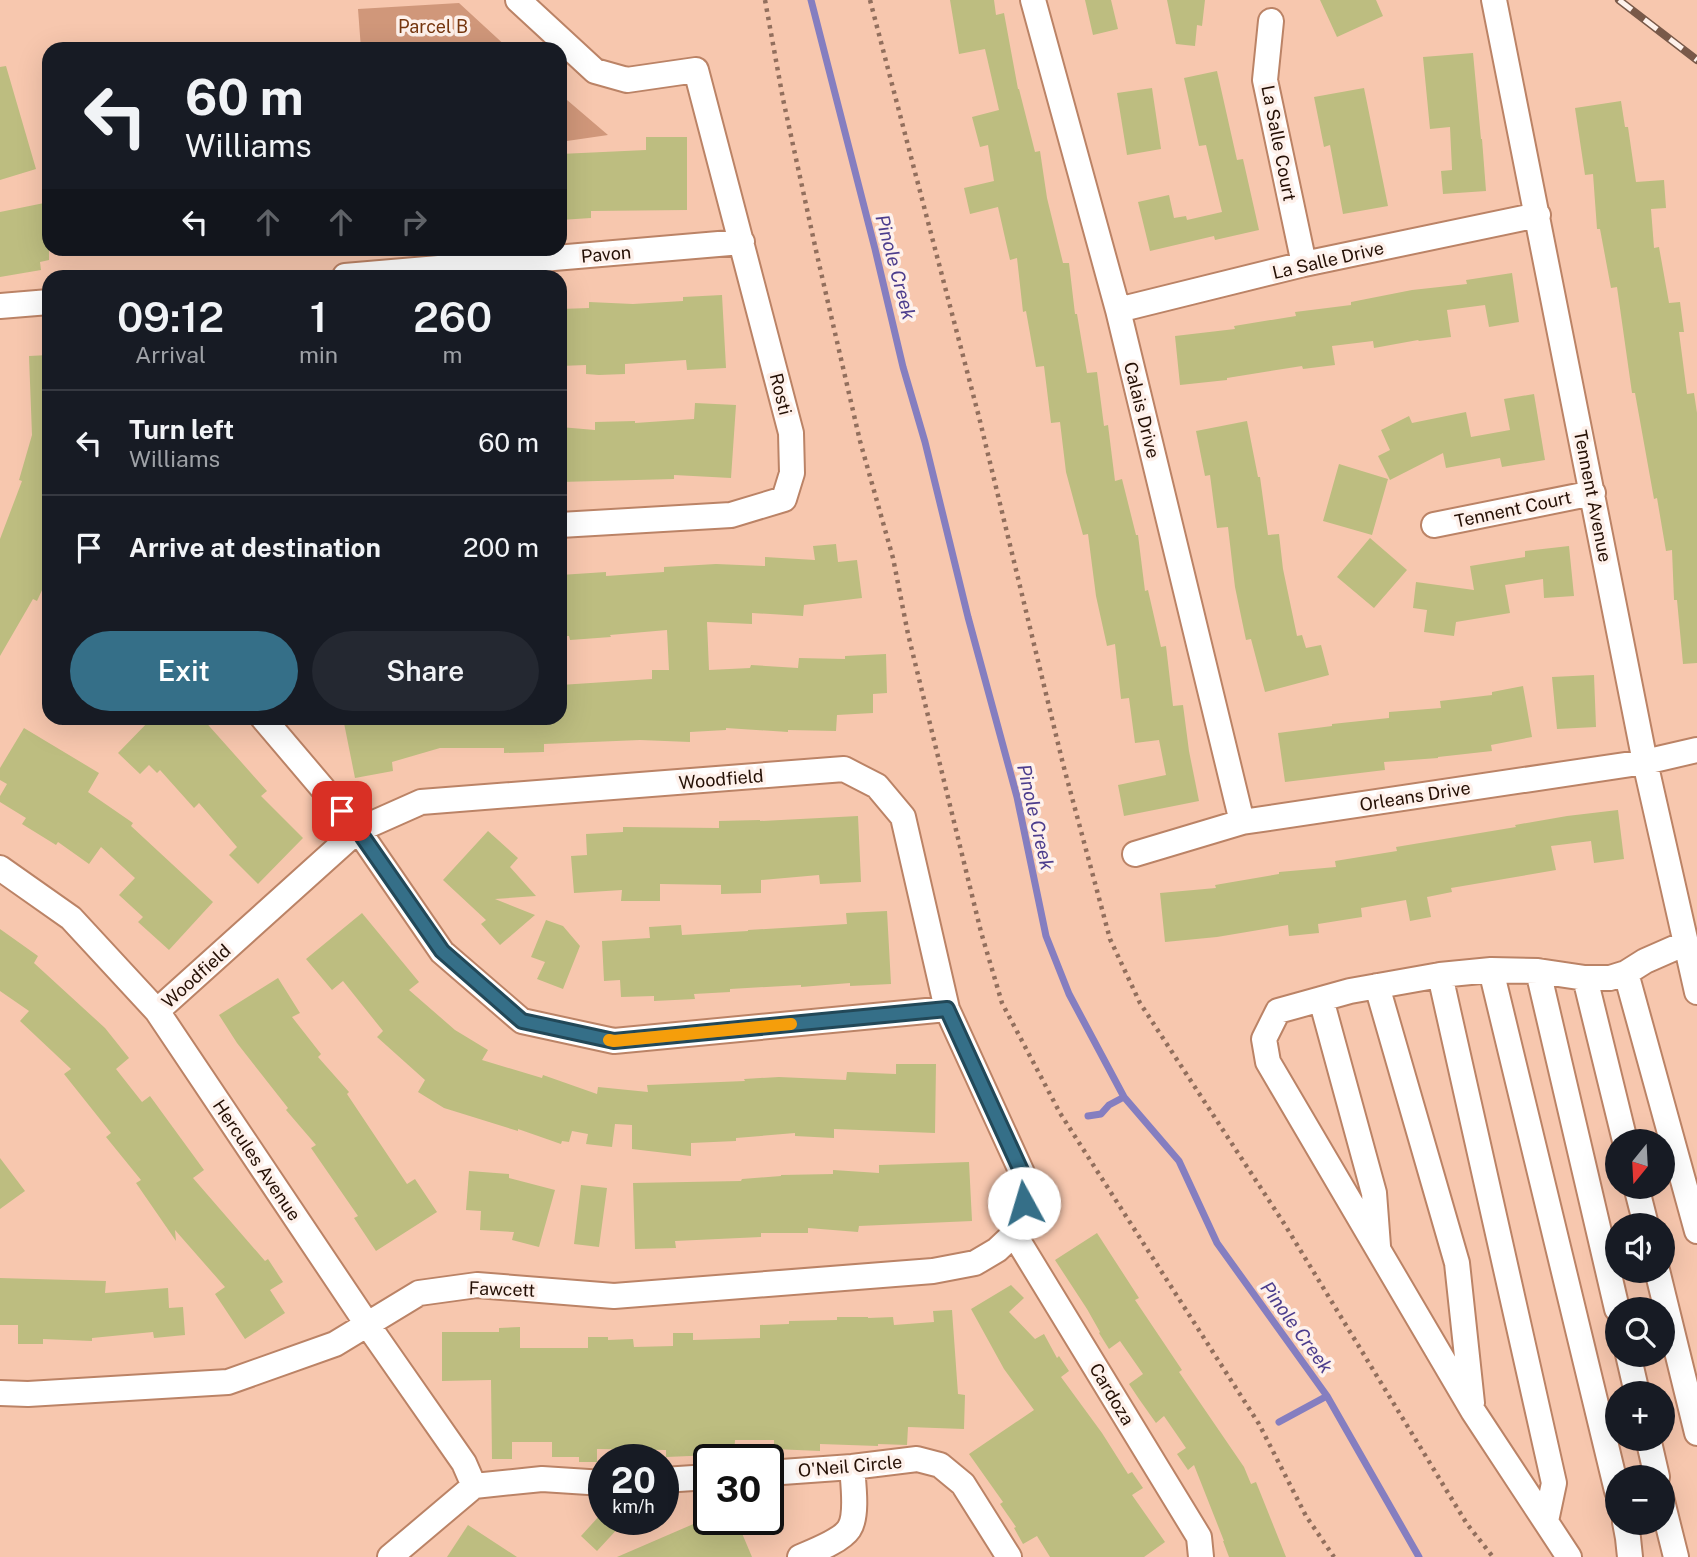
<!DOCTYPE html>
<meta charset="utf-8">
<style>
:root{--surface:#171b24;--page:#242831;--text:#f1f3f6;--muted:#9ea1a6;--line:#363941;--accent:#356f88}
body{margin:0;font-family:"Public Sans",sans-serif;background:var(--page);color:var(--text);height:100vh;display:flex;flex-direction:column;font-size:26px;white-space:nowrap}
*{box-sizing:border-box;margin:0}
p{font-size:23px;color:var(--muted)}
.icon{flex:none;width:38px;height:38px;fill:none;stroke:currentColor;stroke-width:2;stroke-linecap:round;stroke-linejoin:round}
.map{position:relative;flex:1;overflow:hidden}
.drawer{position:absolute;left:42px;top:270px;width:525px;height:455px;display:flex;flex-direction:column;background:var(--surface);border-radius:21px;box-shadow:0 7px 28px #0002}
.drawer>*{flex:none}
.hud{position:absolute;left:42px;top:42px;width:525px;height:214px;border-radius:21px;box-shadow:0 7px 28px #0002;background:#171b24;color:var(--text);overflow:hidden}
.needle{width:46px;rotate:198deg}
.controls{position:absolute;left:1605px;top:1129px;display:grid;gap:14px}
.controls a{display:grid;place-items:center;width:70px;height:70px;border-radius:50%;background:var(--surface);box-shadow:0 7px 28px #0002;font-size:35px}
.speed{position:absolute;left:588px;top:1444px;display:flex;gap:14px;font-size:35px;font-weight:700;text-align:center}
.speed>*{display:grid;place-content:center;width:91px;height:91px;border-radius:50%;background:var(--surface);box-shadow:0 7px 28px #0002;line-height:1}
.speed small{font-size:18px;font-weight:400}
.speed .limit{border:4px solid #111;border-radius:10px;background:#fff;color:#111}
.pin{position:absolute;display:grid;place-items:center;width:60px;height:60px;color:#fff;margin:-30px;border-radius:14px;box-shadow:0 4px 10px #0006}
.me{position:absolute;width:77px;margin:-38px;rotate:354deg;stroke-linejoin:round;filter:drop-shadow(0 0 5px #0008)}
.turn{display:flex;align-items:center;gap:24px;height:147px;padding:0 28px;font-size:32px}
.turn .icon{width:91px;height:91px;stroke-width:2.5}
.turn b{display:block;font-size:49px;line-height:60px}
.lanes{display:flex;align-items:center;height:66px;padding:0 28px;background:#0003;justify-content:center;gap:35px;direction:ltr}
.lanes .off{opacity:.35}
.eta{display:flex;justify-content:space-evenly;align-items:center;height:119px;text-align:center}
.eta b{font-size:42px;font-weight:600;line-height:49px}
.primary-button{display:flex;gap:14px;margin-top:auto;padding:14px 28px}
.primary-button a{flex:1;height:80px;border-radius:42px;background:var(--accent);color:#fff;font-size:28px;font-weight:600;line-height:80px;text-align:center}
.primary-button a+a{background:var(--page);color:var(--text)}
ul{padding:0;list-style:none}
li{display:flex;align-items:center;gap:21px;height:105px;padding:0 28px;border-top:2px solid var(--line)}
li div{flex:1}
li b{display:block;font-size:26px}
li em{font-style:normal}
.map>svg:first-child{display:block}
</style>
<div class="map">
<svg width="1697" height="1557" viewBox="0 0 1697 1557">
<rect width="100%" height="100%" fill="#f7c7ae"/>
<path fill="#d0977a" d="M 459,3 L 509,49 L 361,49 L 358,9 Z
M 560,94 L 608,135 L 560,142 Z"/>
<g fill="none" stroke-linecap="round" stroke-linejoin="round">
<path stroke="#857ec0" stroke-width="7" d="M 811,0 L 875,249 L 903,367 L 925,442 L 968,617 L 1017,797 L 1046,936 L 1069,994 L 1124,1097 L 1179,1161 L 1217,1243 L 1327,1396 L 1419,1557
M 1088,1116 L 1101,1114 L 1109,1105 L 1124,1097
M 1279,1422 L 1327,1396"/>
</g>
<path fill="#bdbd80" d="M 950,0 L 994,0 L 996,15 L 1004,13 L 1018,89 L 1019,89 L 1035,152 L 1040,151 L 1047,198 L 1063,263 L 1069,263 L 1075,314 L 1077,314 L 1087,373 L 1097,372 L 1104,426 L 1108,425 L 1115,481 L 1122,479 L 1136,535 L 1138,535 L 1145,591 L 1148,590 L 1161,647 L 1166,646 L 1173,706 L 1183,705 L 1189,751 L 1199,801 L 1124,816 L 1118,785 L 1166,775 L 1159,740 L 1135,743 L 1129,698 L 1121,699 L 1115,644 L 1107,646 L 1096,596 L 1088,534 L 1083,535 L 1066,472 L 1060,422 L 1051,423 L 1044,366 L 1036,367 L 1026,311 L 1023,312 L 1017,258 L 1010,260 L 998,207 L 970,214 L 964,188 L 994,181 L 988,145 L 980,147 L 972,117 L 999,110 L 985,49 L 959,54 Z
M 1085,0 L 1111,0 L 1118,29 L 1093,35 Z
M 1167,0 L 1205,0 L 1202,26 L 1197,25 L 1195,46 L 1176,44 Z
M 1320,0 L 1376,0 L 1383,16 L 1337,37 Z
M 1473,53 L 1481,139 L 1482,139 L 1486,191 L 1443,194 L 1441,171 L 1452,170 L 1450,127 L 1430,129 L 1423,57 Z
M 6,66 L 36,169 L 0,180 L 0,67 Z
M 1217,71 L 1237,160 L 1243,159 L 1259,230 L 1215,240 L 1214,236 L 1150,251 L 1138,202 L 1169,195 L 1174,218 L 1186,216 L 1187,220 L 1222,212 L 1206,145 L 1199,146 L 1184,78 Z
M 1152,88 L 1161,149 L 1127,155 L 1117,93 Z
M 1364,88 L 1388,206 L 1343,214 L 1330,145 L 1324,147 L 1314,97 Z
M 1621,101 L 1625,127 L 1628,127 L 1636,182 L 1664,180 L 1666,208 L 1651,209 L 1654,248 L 1659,247 L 1669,303 L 1680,302 L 1684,332 L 1679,332 L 1687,394 L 1694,393 L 1697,413 L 1697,663 L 1683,664 L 1677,600 L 1674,600 L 1672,550 L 1666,551 L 1657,498 L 1654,499 L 1635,393 L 1632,393 L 1617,287 L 1611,288 L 1600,229 L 1597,229 L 1593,174 L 1585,175 L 1575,108 Z
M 646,137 L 687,137 L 687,210 L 591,211 L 591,218 L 560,220 L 560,154 L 646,150 Z
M 49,202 L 49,260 L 40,262 L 41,270 L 0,277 L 0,212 Z
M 1512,273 L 1519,322 L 1489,327 L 1485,305 L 1447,310 L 1451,337 L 1419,341 L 1418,340 L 1374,348 L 1373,341 L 1332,346 L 1335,365 L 1303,369 L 1302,366 L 1227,378 L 1227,380 L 1180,385 L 1175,336 L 1235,329 L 1234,326 L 1296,316 L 1295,312 L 1351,305 L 1351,302 L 1412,290 L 1467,284 L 1466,280 Z
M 722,295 L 726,368 L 687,370 L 686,360 L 625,364 L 625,374 L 599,375 L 586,374 L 586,365 L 560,366 L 560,309 L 589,308 L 589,302 L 633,304 L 683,301 L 683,297 Z
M 49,355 L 49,575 L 37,601 L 33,599 L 0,656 L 0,539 L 22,481 L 19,480 L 32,435 L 29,356 Z
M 1534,394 L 1545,460 L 1502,467 L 1500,458 L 1446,468 L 1443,453 L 1390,480 L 1378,456 L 1390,450 L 1381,430 L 1409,416 L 1412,423 L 1466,412 L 1471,437 L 1510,430 L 1504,399 Z
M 695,403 L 736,405 L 731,478 L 674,475 L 674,479 L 560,482 L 560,427 L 595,430 L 595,422 L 635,421 L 635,423 L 694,419 Z
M 1247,421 L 1258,477 L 1260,477 L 1268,535 L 1279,534 L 1283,569 L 1297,636 L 1302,635 L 1306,648 L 1321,645 L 1329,675 L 1265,692 L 1251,639 L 1246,640 L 1235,587 L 1228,527 L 1217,528 L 1210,475 L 1205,476 L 1196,431 Z
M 1339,464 L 1388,479 L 1372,535 L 1323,521 Z
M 1370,538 L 1407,570 L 1374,608 L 1337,577 Z
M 836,544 L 838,562 L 857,560 L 862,598 L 804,605 L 803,616 L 752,613 L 752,624 L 707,622 L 709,670 L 750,668 L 751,665 L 798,668 L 799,658 L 845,659 L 845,656 L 886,654 L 887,693 L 873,694 L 873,713 L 837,715 L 836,731 L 788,730 L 788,732 L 726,728 L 726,730 L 690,732 L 690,742 L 640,740 L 544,744 L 544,752 L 504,753 L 504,748 L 440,748 L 392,762 L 393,771 L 355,778 L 343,718 L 560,718 L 560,685 L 652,679 L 652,670 L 669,670 L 667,630 L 610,635 L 611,637 L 570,640 L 569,636 L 560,636 L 560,575 L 606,572 L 606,576 L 664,572 L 664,567 L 716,564 L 765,566 L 765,557 L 815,560 L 813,546 Z
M 1569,546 L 1574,596 L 1544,598 L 1543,579 L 1505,585 L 1510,613 L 1456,622 L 1454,636 L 1424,632 L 1427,610 L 1413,608 L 1416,582 L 1474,590 L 1470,566 L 1525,557 L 1525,551 Z
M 1594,675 L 1596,727 L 1557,729 L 1552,677 Z
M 1523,686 L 1532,737 L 1491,745 L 1492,751 L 1438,757 L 1438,758 L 1384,762 L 1385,770 L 1285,782 L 1278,733 L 1332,726 L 1332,724 L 1389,718 L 1389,712 L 1441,708 L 1440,701 L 1492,695 L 1492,692 Z
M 152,718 L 202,718 L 267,791 L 261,796 L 303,838 L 258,884 L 229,855 L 237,847 L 199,803 L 194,808 L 160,770 L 157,773 L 149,765 L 140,774 L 118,753 Z
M 24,728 L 99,773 L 88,792 L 133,823 L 131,826 L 213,902 L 169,950 L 138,922 L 143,917 L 119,895 L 135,878 L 101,847 L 89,864 L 58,842 L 56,845 L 22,824 L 26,818 L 0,802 L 0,796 L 7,784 L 0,780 L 0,768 Z
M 1618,810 L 1624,859 L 1594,863 L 1591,841 L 1551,846 L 1556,870 L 1451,888 L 1452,892 L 1427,897 L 1431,917 L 1410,921 L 1406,900 L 1361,908 L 1362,917 L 1318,924 L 1319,933 L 1289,936 L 1288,925 L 1217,937 L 1165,942 L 1160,893 L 1216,888 L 1215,885 L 1279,874 L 1279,872 L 1336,867 L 1335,861 L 1397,851 L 1396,847 L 1516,827 L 1515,825 L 1567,816 Z
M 858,816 L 861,882 L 820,884 L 819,875 L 761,880 L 761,893 L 721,894 L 721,885 L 660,884 L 660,901 L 621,901 L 622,890 L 574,893 L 571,856 L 587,855 L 586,834 L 623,832 L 623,827 L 719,828 L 719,821 L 760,820 L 760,821 Z
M 488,831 L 518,858 L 510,867 L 536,896 L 495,899 L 535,915 L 500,945 L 481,924 L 486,920 L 443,880 Z
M 887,911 L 891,984 L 850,986 L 850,983 L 801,987 L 801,985 L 730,989 L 730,992 L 694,994 L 695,999 L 654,1001 L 654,996 L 621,997 L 620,980 L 604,981 L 602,941 L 650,938 L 649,927 L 681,925 L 682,935 L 748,931 L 748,930 L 847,924 L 846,913 Z
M 362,913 L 419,982 L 409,990 L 455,1030 L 488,1050 L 482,1060 L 542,1078 L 543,1075 L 597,1094 L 598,1087 L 648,1092 L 647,1085 L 745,1081 L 744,1079 L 779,1077 L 846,1080 L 847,1072 L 896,1074 L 896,1064 L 936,1064 L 935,1133 L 834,1129 L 834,1138 L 795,1136 L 795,1133 L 736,1138 L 736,1141 L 691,1143 L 691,1156 L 632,1149 L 632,1125 L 615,1124 L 612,1147 L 586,1144 L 588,1134 L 572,1131 L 569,1142 L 562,1141 L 561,1144 L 518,1129 L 518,1131 L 444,1108 L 418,1092 L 425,1080 L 377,1037 L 383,1031 L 343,981 L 332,990 L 306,959 Z
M 546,920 L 563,926 L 580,946 L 563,989 L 537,979 L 545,962 L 531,957 Z
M 0,929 L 38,956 L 34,963 L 105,1028 L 129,1058 L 116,1069 L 142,1102 L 150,1096 L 204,1170 L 193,1178 L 265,1261 L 268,1259 L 283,1282 L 270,1290 L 285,1313 L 245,1339 L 215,1294 L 225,1287 L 175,1230 L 176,1241 L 136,1183 L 141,1180 L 106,1137 L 111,1133 L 64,1074 L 71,1069 L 20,1021 L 29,1011 L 0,991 Z
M 278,978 L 300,1013 L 292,1017 L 321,1054 L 318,1057 L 349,1092 L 347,1094 L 407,1184 L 415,1179 L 437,1212 L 376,1251 L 354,1218 L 358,1216 L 311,1148 L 316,1145 L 286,1110 L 288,1108 L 237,1043 L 219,1015 Z
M 0,1158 L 25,1191 L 0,1209 Z
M 969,1162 L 972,1221 L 859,1226 L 858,1232 L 808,1228 L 808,1233 L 761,1233 L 761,1237 L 675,1241 L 676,1248 L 635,1249 L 633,1183 L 741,1181 L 742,1179 L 781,1176 L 781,1175 L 833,1174 L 833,1170 L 879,1173 L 879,1165 Z
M 469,1171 L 509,1174 L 509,1178 L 555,1190 L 539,1247 L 512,1240 L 514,1232 L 480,1230 L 481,1211 L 466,1210 Z
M 581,1185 L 607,1188 L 599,1247 L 574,1244 Z
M 1097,1233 L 1139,1298 L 1135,1300 L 1182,1370 L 1179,1372 L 1244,1467 L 1251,1484 L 1256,1482 L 1286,1557 L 1229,1557 L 1223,1541 L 1224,1541 L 1194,1465 L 1188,1470 L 1177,1454 L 1186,1448 L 1164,1416 L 1156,1423 L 1139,1399 L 1129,1384 L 1143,1374 L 1120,1341 L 1109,1349 L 1099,1333 L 1100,1332 L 1087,1309 L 1055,1260 Z
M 0,1278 L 106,1281 L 105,1293 L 168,1288 L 169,1308 L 183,1307 L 185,1335 L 154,1338 L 153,1332 L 92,1338 L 92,1341 L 43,1339 L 43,1344 L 18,1344 L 18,1325 L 0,1325 Z
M 1011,1285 L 1024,1298 L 1009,1312 L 1035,1339 L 1044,1334 L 1057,1358 L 1059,1356 L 1069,1371 L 1061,1377 L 1102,1433 L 1128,1474 L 1132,1472 L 1143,1488 L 1132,1495 L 1165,1542 L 1144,1557 L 1050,1557 L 1037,1536 L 1023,1544 L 1014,1528 L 1016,1527 L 1000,1504 L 1003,1502 L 969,1454 L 1034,1410 L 1004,1369 L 971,1309 Z
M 952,1310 L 958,1394 L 965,1395 L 964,1429 L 908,1427 L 907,1445 L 878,1444 L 878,1446 L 820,1444 L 820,1451 L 774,1449 L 774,1440 L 735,1440 L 734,1457 L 714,1456 L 714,1455 L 666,1457 L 666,1450 L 597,1449 L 597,1462 L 579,1462 L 579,1457 L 552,1457 L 552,1442 L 512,1442 L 512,1459 L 492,1459 L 491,1380 L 442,1381 L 442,1332 L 499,1332 L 499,1328 L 520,1327 L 520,1348 L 588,1348 L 588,1337 L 608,1337 L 608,1340 L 633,1339 L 634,1347 L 673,1346 L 673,1333 L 693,1333 L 693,1340 L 760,1338 L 760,1325 L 789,1324 L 789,1321 L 837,1320 L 837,1317 L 868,1317 L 868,1318 L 893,1317 L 894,1325 L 934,1322 L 933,1311 Z
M 601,1514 L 604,1514 L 604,1519 L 614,1519 L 621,1525 L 597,1551 L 581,1536 Z
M 705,1519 L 736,1519 L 752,1557 L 617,1557 Z
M 468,1525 L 517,1557 L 447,1557 Z"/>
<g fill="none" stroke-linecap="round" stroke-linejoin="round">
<g stroke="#bb8366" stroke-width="28">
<path id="minor" d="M 518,0 L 595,71 L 627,80 L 696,70 L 791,433 L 792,473 L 784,499 L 731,515 L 560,525
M 1033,0 L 1118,310 L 1242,822
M 1494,0 L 1645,762 L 1697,992
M 1271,21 L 1265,80 L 1304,264
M 345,276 L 742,242
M 0,306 L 49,302
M 1118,310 L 1304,264 L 1538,215
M 1434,525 L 1593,493
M 263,718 L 358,830 L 442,952 L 522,1021 L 614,1041 L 947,1009
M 1135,854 L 1242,822 L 1645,762 L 1697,750
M 0,868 L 71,918 L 157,1011 L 367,1324 L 464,1463 L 474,1486
M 1491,970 L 1617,1491
M 1538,971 L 1617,1309
M 1626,973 L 1697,1231
M 1440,975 L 1554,1483 L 1546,1521
M 1585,978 L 1625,1141
M 1377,986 L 1457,1263 L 1472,1403
M 1321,999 L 1374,1193 L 1378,1246
M 1636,1186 L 1646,1225
M 1014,1234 L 1199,1537 L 1201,1557
M 1657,1270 L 1697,1433
M 1628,1354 L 1637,1393
M 0,1393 L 28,1394 L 228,1382 L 335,1344 L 419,1293 L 477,1285 L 614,1296 L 933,1271 L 975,1263 L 997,1250 L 1014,1234 L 1024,1203 L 1023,1175 L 947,1009 L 903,817 L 877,786 L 844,769 L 421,802 L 358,830 L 157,1011
M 1648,1438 L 1657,1477
M 768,1473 L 852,1467 L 917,1459 L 940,1465 L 963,1484 L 1009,1557
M 663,1480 L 709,1477
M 1662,1501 L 1676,1557
M 1625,1522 L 1628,1538 L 1630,1557
M 390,1557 L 474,1486 L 542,1479 L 604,1483
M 800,1557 C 814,1551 841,1541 849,1529 C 858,1516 853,1482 852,1467
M 1569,1557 L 1473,1411 L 1268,1062 L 1264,1039 L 1278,1011 L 1350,991 L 1440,975 L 1491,970 L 1538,971 L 1585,978 L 1610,978 L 1626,973 L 1645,961 L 1686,943"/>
</g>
<path stroke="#926f5d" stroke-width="4.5" stroke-dasharray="3.5 5" stroke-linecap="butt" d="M 765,0 L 783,99 L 817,255 L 860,441 L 893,558 L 908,634 L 981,932 L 1002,1003 L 1060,1113 L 1259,1424 L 1306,1516 L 1334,1557
M 870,0 L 979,417 L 1063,764 L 1110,939 L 1140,1003 L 1285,1225 L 1467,1524 L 1493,1557"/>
<use href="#minor" stroke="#fff" stroke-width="24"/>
<g stroke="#795949" stroke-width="8">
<path id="rail" d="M 1619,0 L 1697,60"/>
</g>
<use href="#rail" stroke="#fef1eb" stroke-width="5" stroke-dasharray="16" stroke-linecap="butt"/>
</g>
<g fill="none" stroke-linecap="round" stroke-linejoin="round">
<g stroke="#224858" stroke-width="18">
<path id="route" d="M 342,811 L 358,830 L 442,951 L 522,1021 L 614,1041 L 947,1009 L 1023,1175 L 1024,1203"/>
</g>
<use href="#route" stroke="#356f88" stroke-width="12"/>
<path stroke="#f59e0b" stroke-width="12" d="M 609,1040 L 614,1041 L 791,1024"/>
</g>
<g text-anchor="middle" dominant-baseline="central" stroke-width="7" stroke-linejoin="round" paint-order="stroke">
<g font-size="18" fill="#76360e" stroke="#fef1eb">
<text x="433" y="26">Parcel B</text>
</g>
<g font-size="18" fill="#251005" stroke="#fef1eb">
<text transform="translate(1279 143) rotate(79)">La Salle Court</text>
<text transform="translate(606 254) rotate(-5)">Pavon</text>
<text transform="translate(1328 260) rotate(-13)">La Salle Drive</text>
<text transform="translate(781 394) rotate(76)">Rosti</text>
<text transform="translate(1142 410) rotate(76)">Calais Drive</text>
<text transform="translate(1593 496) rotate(79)">Tennent Avenue</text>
<text transform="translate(1513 509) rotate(-12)">Tennent Court</text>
<text transform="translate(721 779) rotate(-5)">Woodfield</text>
<text transform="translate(1415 796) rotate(-9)">Orleans Drive</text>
<text transform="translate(196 976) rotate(-42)">Woodfield</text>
<text transform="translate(257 1160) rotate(56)">Hercules Avenue</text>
<text transform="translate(502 1289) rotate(2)">Fawcett</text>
<text transform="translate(1112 1394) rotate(59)">Cardoza</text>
<text transform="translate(850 1466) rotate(-5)">O'Neil Circle</text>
</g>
<g font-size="19" font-style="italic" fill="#4c3d8d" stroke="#fef1eb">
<text transform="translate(896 267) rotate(75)">Pinole Creek</text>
<text transform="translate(1036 817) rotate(77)">Pinole Creek</text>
<text transform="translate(1297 1327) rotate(54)">Pinole Creek</text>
</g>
</g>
</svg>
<div class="controls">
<a><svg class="needle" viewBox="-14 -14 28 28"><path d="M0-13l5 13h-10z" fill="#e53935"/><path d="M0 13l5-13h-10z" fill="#9ea1a6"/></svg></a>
<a><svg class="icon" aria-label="sound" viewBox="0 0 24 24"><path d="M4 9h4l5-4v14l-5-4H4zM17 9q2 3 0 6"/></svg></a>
<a><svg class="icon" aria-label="search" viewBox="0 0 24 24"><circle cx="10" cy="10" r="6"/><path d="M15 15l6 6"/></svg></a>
<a>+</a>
<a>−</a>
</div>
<div class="speed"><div>20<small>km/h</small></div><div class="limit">30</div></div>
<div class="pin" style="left:342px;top:811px;background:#d93025"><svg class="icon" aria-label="arrive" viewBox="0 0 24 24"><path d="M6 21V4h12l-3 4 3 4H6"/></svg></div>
<svg class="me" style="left:1024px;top:1203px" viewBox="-20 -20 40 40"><circle r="19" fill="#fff"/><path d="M0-13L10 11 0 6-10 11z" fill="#356f88"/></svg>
<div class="hud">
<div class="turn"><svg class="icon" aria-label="left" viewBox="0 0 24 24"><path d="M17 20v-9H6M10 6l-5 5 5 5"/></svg><div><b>60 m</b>Williams</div></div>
<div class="lanes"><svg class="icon" aria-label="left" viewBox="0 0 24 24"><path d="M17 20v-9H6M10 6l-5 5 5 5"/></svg><svg class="icon off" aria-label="ahead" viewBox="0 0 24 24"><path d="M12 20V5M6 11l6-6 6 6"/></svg><svg class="icon off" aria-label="ahead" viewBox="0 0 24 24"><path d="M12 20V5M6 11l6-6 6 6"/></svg><svg class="icon off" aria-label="right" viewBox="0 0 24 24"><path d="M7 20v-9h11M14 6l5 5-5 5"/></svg></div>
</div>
<section class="drawer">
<div class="eta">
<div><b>09:12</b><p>Arrival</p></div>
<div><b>1</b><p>min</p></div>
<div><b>260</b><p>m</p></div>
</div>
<ul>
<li><svg class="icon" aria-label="left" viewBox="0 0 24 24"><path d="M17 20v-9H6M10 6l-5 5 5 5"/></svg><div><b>Turn left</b><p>Williams</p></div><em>60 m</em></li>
<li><svg class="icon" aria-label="arrive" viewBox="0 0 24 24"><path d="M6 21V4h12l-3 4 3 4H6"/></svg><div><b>Arrive at destination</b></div><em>200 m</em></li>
</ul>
<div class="primary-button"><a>Exit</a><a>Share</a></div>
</section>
</div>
